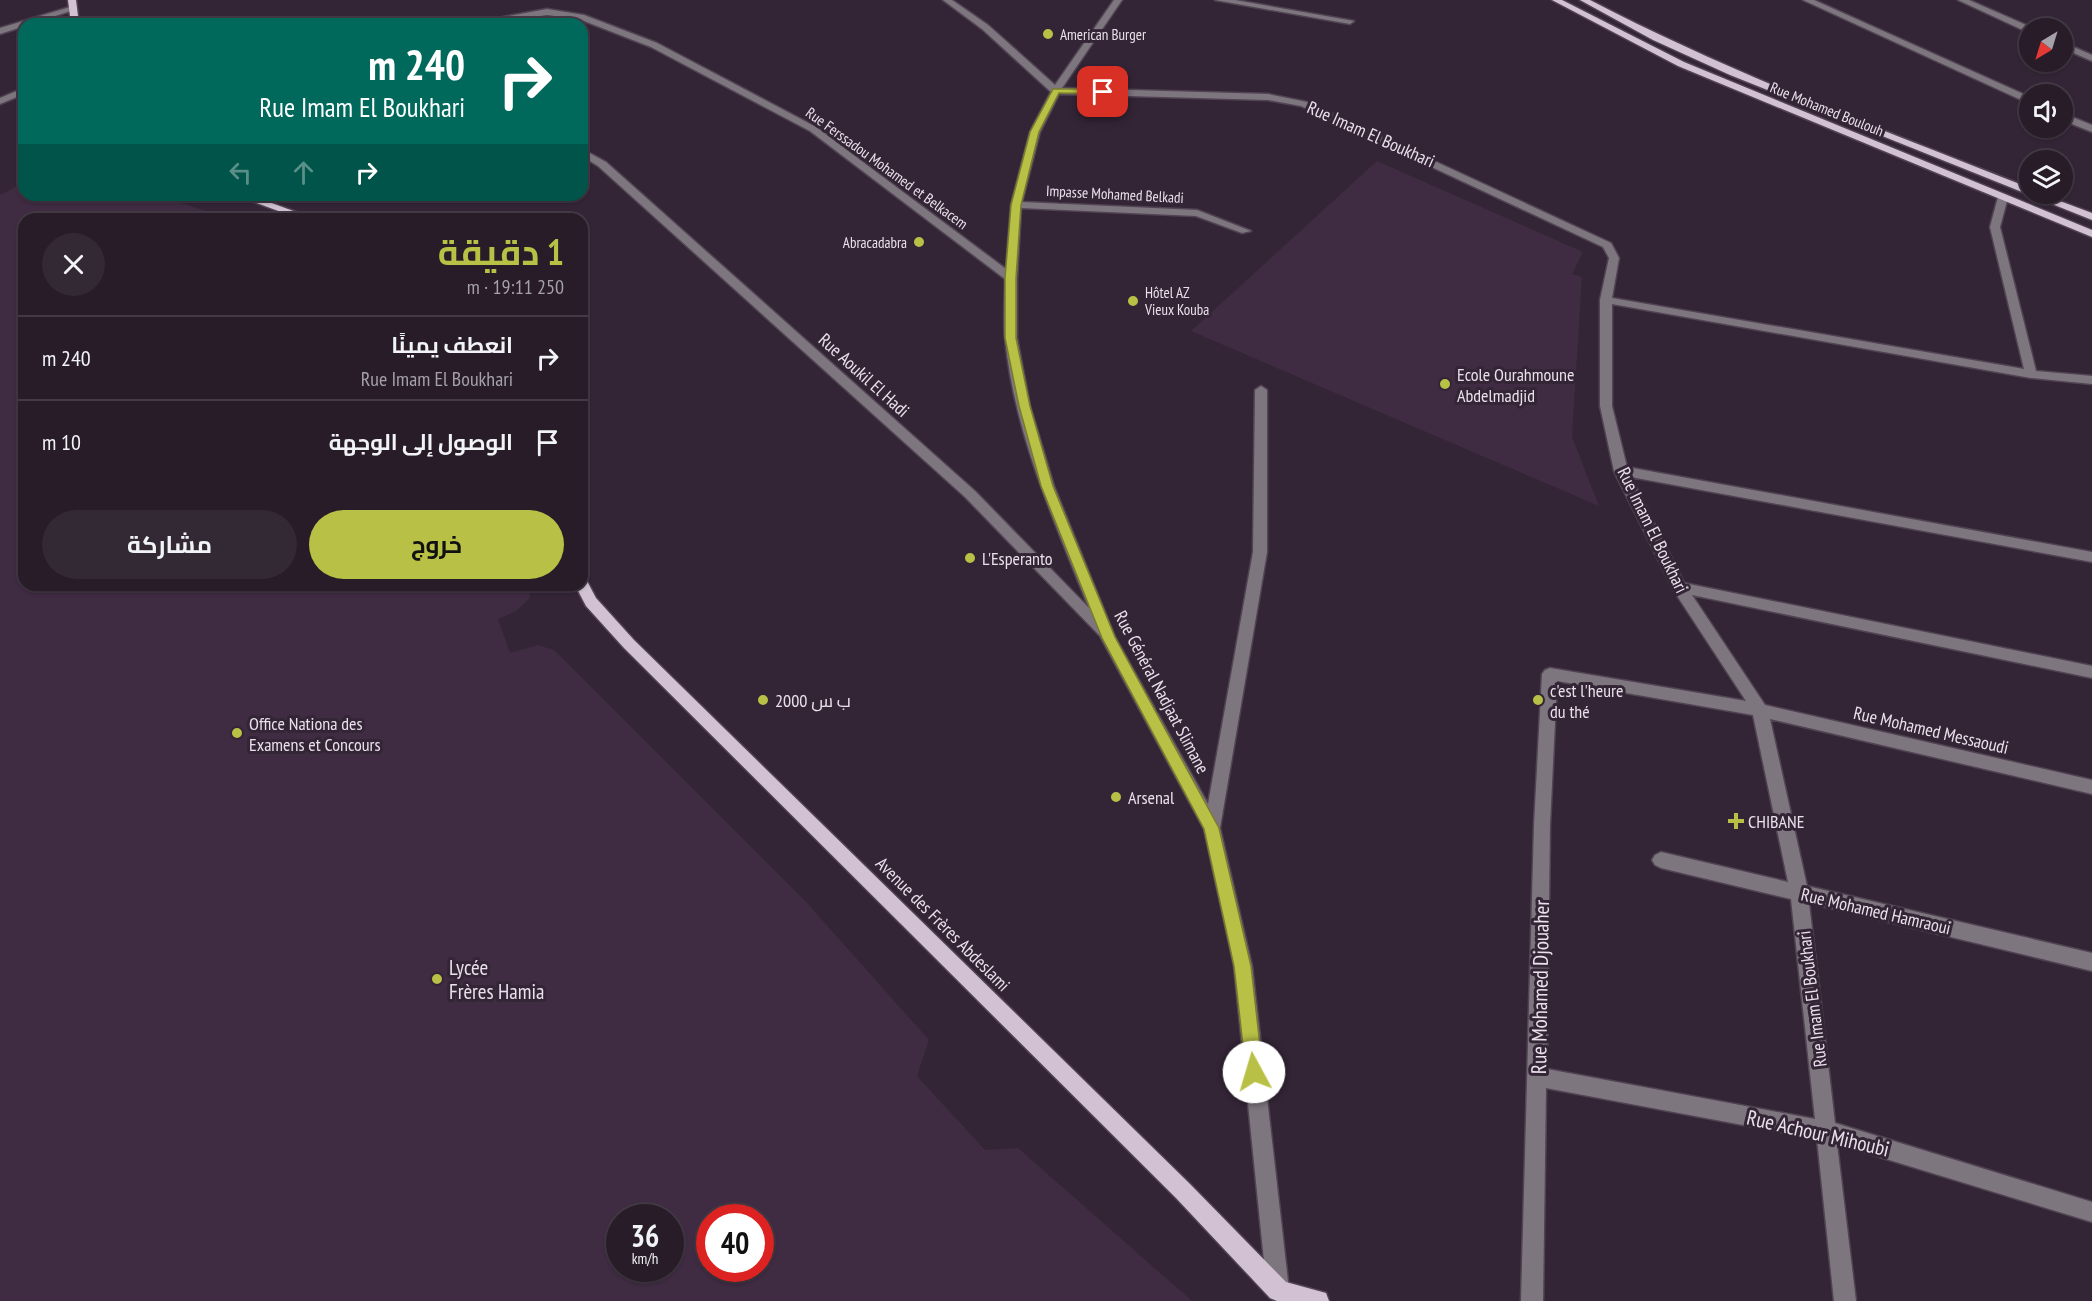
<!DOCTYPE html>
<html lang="ar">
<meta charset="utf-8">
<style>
:root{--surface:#271c28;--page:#332934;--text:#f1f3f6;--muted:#a4a1a8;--line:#433a45;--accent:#b9c046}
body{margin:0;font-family:"PT Sans Narrow",Cairo,sans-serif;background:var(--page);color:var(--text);direction:rtl;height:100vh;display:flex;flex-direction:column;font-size:22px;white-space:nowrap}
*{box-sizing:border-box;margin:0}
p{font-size:20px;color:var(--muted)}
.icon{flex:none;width:33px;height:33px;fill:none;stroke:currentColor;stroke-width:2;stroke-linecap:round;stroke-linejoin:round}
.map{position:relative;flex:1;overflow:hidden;direction:ltr}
.details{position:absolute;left:18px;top:213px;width:570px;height:378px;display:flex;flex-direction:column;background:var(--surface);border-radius:18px;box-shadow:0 2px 4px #0004,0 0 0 2px var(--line);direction:rtl}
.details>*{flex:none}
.hud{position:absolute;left:18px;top:18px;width:570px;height:183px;border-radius:18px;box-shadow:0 2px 4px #0004,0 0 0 2px var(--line);direction:rtl;background:#00695c;color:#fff;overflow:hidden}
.needle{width:39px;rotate:218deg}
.fabs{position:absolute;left:2019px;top:18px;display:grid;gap:12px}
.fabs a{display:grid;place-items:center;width:54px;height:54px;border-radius:50%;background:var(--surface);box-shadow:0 2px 4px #0004,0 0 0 2px var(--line);font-size:30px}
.speed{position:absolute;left:606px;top:1204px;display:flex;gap:12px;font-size:30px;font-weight:700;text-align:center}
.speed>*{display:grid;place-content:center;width:78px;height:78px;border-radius:50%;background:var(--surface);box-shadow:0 2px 4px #0004,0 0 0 2px var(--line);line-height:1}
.speed small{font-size:15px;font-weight:400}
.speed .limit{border:9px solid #d22;background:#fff;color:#111}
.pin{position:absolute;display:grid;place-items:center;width:51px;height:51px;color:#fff;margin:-26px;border-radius:12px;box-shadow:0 3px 9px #0006}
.me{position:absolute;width:66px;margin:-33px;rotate:354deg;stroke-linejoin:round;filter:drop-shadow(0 0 4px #0008)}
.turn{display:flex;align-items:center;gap:21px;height:126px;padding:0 24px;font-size:27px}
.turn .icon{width:78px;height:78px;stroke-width:2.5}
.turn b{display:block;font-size:42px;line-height:51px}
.lanes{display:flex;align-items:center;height:57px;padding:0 24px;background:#0003;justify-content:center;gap:30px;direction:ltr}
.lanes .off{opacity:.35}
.round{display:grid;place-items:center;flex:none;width:63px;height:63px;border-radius:32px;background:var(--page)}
.headline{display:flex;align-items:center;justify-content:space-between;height:102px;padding:0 24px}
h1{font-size:36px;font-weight:700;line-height:45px;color:var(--accent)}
.primary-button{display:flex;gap:12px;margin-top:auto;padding:12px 24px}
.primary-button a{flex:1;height:69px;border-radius:36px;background:var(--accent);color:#111;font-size:24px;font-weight:700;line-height:69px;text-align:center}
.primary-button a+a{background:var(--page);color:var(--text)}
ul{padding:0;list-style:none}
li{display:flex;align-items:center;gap:18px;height:84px;padding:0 24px;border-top:2px solid var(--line)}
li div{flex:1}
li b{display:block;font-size:22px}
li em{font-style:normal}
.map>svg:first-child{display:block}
</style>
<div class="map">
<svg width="2092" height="1301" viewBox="0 0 2092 1301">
<rect width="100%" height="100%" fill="#342536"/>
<path fill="#3f2b42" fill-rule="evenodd" d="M 1377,161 L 1583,252 L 1572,274 L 1582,277 L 1572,437 L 1599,506 L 1191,331 Z
M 24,183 L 24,195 L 157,195 L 230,219 L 24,219 L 24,585 L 532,585 L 529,599 L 516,611 L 498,619 L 510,653 L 538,645 L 554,650 L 808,904 L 929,1040 L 917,1076 L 985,1150 L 1018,1148 L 1192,1301 L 0,1301 L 0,195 ZM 620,1218 L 670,1218 L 670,1269 L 620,1269 ZM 710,1218 L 760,1218 L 760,1269 L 710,1269 Z"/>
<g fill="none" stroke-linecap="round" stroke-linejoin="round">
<g stroke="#514353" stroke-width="3">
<path id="minor" d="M 943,0 L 952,0 L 988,25 L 1055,85 L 1114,0 L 1122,0 L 1062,88 L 1268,94 L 1307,102 L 1611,243 L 1619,258 L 1612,298 L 2024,369 L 1990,227 L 1998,197 L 2007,195 L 2008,197 L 2000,227 L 2036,371 L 2092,376 L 2092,384 L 2031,378 L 1612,304 L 1612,406 L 1627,467 L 2092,552 L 2092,562 L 1631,477 L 1684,583 L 2092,666 L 2092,678 L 1692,595 L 1765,705 L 2092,780 L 2092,794 L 1770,719 L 1807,886 L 2092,953 L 2092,971 L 1809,903 L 1835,1123 L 2092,1202 L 2092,1222 L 1837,1144 L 1856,1301 L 1834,1301 L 1817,1139 L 1546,1088 L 1543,1301 L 1521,1301 L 1534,825 L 1542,674 L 1545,670 L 1550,668 L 1746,701 L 1674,591 L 1614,471 L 1600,406 L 1600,300 L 1609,258 L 1603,247 L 1301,106 L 1268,100 L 1059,94 L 1040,132 L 1022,202 L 1197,210 L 1251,231 L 1242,233 L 1196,216 L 1021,208 L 1017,278 L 1017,338 L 1030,406 L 1054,486 L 1115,637 L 1208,804 L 1253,552 L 1255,390 L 1261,386 L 1267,390 L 1267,552 L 1220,828 L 1252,966 L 1289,1290 L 1286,1298 L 1278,1301 L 1270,1298 L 1267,1290 L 1234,966 L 1204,829 L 1100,636 L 965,497 L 598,166 L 582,156 L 582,149 L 606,162 L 975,491 L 1089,608 C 1054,521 1014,432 1005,338 C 1003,319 1005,299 1005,279 L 810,131 L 651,47 L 579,19 L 547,15 L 486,24 L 465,24 L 547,9 L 584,15 L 657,43 L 816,127 L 1006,269 L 1011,205 L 1030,132 L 1051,92 L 982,29 ZM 1557,681 L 1753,715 L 1788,882 L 1661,852 L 1655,855 L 1652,860 L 1655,865 L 1661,868 L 1791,899 L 1815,1119 L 1547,1069 L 1550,825 Z
M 1215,0 L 1235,0 L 1354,21 L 1350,24 Z
M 1803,0 L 1814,0 L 2030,97 L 2030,104 Z
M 1958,0 L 1969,0 L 2033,28 L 2027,32 Z
M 70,7 L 77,9 L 0,34 L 0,28 Z
M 2062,42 L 2092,55 L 2092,61 L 2062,48 Z
M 24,88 L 24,94 L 0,104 L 0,98 Z
M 2062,113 L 2092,125 L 2092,132 L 2062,120 Z"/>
</g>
<g stroke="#514353" stroke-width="3">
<path id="major" d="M 68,0 L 76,0 L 79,24 L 71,24 Z
M 1552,0 L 1562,0 L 1684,62 L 2092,230 L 2092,237 L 1678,66 Z
M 1580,0 L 1590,0 C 1732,74 1881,129 2030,188 L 2030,194 L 2041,194 L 2092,213 L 2092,220 L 1730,75 L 1653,40 Z
M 235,195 L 250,195 L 315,219 L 300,219 Z
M 582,580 L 587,581 L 596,598 L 634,640 L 1190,1184 L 1286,1282 L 1326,1293 L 1329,1301 L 1277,1301 L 1270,1298 L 1176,1198 L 624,648 L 586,606 L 575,585 L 582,585 Z"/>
</g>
<use href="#minor" fill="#7e767f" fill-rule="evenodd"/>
<use href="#major" fill="#d1c1d3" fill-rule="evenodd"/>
</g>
<path fill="#b9c046" stroke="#787d2e" stroke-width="1.5" d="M 1053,89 L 1103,89 L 1107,92 L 1103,94 L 1059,93 L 1039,132 L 1021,205 L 1016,278 L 1016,338 L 1030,406 L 1053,486 L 1115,637 L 1219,828 L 1251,966 L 1263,1072 L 1261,1079 L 1254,1081 L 1248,1079 L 1246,1072 L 1234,966 L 1204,829 L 1102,638 L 1041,486 L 1019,406 L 1005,338 L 1005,278 L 1011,205 L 1030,132 Z"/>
<g fill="#b9c046" stroke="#342536" stroke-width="2">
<circle cx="1048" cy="34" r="6"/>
<circle cx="919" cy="242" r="6"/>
<circle cx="1133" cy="301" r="6"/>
<circle cx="1445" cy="384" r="6"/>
<circle cx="970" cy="558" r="6"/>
<circle cx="763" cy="700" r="6"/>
<circle cx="1538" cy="700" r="6"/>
<circle cx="237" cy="733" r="6"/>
<circle cx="1116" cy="797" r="6"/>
<path d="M1733 812h6v6h6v6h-6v6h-6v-6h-6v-6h6z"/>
<circle cx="437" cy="979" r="6"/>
</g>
<g text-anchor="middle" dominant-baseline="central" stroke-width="6" stroke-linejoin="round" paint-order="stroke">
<g font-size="15" fill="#eae0eb" stroke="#342536" text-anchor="start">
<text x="1060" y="34">American Burger</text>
<text x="907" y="242" text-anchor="end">Abracadabra</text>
<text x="1145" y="292">Hôtel AZ<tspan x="1145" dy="17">Vieux Kouba</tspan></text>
</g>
<g font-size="15" fill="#eae0eb" stroke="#342536">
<text transform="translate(1827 109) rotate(22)">Rue Mohamed Boulouh</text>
<text transform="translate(887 168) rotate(36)">Rue Ferssadou Mohamed et Belkacem</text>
<text transform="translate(1115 194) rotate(3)">Impasse Mohamed Belkadi</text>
</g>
<g font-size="18" fill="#eae0eb" stroke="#342536">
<text transform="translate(1371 134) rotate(24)">Rue Imam El Boukhari</text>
<text transform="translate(864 375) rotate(42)">Rue Aoukil El Hadi</text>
<text transform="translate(1653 530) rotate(64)">Rue Imam El Boukhari</text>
<text transform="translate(1162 692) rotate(62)">Rue Général Nadjaat Slimane</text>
<text transform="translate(1931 730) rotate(13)">Rue Mohamed Messaoudi</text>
<text transform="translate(1876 911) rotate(13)">Rue Mohamed Hamraoui</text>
<text transform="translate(943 924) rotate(45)">Avenue des Frères Abdeslami</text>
<text transform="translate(1812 999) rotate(-97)">Rue Imam El Boukhari</text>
</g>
<g font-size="18" fill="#eae0eb" stroke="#342536" text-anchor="start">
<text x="1457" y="374">Ecole Ourahmoune<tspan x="1457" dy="21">Abdelmadjid</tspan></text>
<text x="982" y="558">L'Esperanto</text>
<text x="1550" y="690">c'est l'heure<tspan x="1550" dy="21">du thé</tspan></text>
<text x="775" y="700">ب س 2000</text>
<text x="249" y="723">Office Nationa des<tspan x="249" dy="21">Examens et Concours</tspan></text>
<text x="1128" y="797">Arsenal</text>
<text x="1748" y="821">CHIBANE</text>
</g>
<g font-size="21" fill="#eae0eb" stroke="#342536" text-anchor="start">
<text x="449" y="967">Lycée<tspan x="449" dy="24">Frères Hamia</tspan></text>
</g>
<g font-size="21" fill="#eae0eb" stroke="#342536">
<text transform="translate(1540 987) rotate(-89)">Rue Mohamed Djouaher</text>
<text transform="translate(1818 1133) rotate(13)">Rue Achour Mihoubi</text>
</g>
</g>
</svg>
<div class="fabs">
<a><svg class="needle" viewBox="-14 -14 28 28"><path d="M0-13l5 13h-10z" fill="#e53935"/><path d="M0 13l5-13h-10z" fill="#a4a1a8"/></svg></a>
<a><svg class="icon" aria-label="sound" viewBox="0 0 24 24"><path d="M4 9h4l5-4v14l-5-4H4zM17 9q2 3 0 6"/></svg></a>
<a><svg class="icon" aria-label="layers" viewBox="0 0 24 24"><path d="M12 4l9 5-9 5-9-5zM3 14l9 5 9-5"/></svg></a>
</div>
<div class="speed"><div>36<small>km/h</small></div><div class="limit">40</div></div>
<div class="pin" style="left:1103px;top:92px;background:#d93025"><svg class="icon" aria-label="arrive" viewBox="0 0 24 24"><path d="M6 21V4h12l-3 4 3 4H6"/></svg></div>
<svg class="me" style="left:1254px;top:1072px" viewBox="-20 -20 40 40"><circle r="19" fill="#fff"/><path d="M0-13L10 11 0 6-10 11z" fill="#b9c046"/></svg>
<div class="hud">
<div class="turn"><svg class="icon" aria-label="right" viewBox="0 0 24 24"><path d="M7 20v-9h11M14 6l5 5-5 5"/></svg><div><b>240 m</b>Rue Imam El Boukhari</div></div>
<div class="lanes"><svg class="icon off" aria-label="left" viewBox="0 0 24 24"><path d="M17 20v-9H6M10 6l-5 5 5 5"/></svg><svg class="icon off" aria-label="ahead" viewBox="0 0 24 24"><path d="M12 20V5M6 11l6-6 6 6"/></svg><svg class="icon" aria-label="right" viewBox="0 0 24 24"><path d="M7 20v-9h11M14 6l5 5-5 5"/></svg></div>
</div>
<section class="details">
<div class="headline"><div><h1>1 دقيقة</h1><p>250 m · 19:11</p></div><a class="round"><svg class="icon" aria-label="close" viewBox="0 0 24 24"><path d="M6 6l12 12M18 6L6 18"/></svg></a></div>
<ul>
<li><svg class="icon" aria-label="right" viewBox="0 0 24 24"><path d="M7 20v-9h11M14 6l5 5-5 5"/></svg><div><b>انعطف يمينًا</b><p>Rue Imam El Boukhari</p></div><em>240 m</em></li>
<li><svg class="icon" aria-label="arrive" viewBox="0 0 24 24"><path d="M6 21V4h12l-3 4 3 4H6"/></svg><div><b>الوصول إلى الوجهة</b></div><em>10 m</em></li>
</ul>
<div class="primary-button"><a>خروج</a><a>مشاركة</a></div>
</section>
</div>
